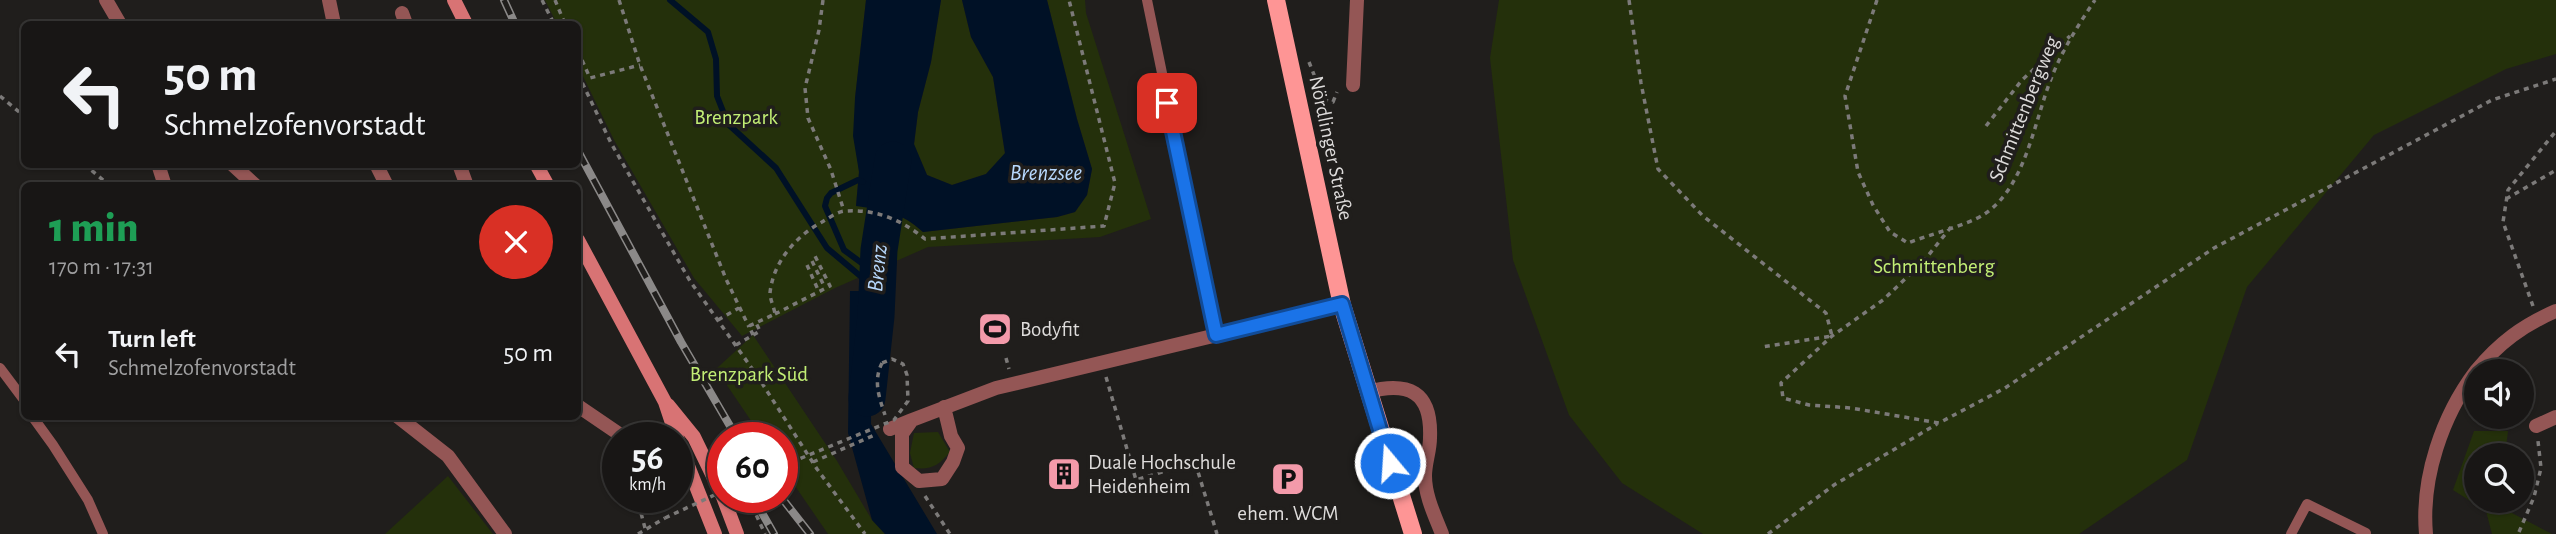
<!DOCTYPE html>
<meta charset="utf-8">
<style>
:root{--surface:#181615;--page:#211f1e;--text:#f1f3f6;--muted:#9f9fa0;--line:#363534}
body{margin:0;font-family:"Alegreya Sans",sans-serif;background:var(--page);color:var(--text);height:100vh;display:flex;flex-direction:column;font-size:26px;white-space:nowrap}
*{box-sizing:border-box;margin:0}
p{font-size:23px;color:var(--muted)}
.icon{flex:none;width:38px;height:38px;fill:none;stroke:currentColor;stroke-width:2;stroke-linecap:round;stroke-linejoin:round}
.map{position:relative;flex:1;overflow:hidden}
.drawer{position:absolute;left:21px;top:182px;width:560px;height:238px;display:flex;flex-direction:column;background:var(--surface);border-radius:10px;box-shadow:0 2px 5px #0004,0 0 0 2px var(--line)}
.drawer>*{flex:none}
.top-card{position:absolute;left:21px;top:21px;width:560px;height:147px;border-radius:10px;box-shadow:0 2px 5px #0004,0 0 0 2px var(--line);background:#181615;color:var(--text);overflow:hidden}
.controls{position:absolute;left:2464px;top:359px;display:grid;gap:14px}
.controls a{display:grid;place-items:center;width:70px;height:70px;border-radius:50%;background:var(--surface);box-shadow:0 2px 5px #0004,0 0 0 2px var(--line);font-size:35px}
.speed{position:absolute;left:602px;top:422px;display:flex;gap:14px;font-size:35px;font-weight:700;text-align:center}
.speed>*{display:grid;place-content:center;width:91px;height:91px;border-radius:50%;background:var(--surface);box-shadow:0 2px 5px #0004,0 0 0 2px var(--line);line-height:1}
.speed small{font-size:18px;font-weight:400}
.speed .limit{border:10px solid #d22;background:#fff;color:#111}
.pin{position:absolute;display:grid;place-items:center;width:60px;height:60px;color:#fff;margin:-30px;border-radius:14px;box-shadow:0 4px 10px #0006}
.me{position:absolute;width:77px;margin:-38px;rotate:342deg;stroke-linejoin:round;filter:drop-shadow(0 0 5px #0008)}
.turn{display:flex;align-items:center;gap:24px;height:147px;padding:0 28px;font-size:32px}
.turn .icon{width:91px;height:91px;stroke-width:2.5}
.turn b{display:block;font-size:49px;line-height:60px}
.round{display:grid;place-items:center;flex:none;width:74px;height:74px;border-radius:37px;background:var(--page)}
.summary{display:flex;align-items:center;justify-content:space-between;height:119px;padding:0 28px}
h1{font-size:42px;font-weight:800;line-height:52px;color:#1e9e55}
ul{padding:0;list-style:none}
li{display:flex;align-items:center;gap:21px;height:105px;padding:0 28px}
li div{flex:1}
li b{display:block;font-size:26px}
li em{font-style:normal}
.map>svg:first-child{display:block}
</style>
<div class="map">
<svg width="2556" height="534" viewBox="0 0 2556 534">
<rect width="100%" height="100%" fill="#201e1c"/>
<path fill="#24300b" d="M 545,0 L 866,0 L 855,98 L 859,172 L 856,205 C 885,210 901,212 923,232 L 1057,217 L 1075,212 L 1087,195 L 1092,169 L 1077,119 L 1047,0 L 1085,0 L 1086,13 L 1151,219 L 1100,237 L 928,247 L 835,288 L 742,336 L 694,278 L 614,140 L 578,66 L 578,24 L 557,24 Z
M 941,0 L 962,0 L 971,37 L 993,77 L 1005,154 L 986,174 L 952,185 L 927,175 L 914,145 L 918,112 L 931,62 Z
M 1499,0 L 2556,0 L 2556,54 L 2506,69 L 2374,135 L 2247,287 L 2187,460 L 2079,534 L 1703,534 L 1622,483 L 1569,415 L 1513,260 L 1490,58 Z
M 753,335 L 837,461 L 872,520 L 885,534 L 828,534 L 782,467 L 782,438 L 762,437 L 716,369 Z
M 2474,431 L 2508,431 L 2505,455 L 2476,455 L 2476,500 L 2508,501 L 2510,512 L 2552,534 L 2492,534 L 2486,511 L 2453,490 Z
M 938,432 L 950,452 C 938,466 931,470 914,468 L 910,453 L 914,433 Z
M 448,476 L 493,534 L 385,534 Z"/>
<path fill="#001126" d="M 866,0 L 941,0 L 931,62 L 918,112 L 914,144 L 927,175 L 952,185 L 986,174 L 1005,153 L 993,77 L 971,37 L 962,0 L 1047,0 L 1077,119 L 1092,169 L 1087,195 L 1075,212 L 1057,217 L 923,232 C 901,212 885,210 856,206 L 859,172 L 853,136 L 855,98 Z
M 850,291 L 872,291 L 871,424 L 937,534 L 885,534 L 872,520 L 848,433 Z"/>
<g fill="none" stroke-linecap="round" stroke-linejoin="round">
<path stroke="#001126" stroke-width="6" d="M 670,0 L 708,32 L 716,59 L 717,96 L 728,124 L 776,168 L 827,248 L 877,290
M 863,182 L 858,180 L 831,193 L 827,198 L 825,206 L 844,250 L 878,275"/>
<path stroke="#001126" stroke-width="37" d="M 867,398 L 876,316 L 879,250 L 893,160"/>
<path stroke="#7c7a79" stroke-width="3.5" stroke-dasharray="5 5" stroke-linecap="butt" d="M 542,0 L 554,24
M 555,0 L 565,24
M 619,0 L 640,65 L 726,279 L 749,327
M 823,0 L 819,30 L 805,88 L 808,118 L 831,170 L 844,211
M 1629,0 L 1641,83 L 1658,169 L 1703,216 L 1826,313 L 1832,336 L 1762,347
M 1877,0 L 1845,96 L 1858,172 L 1873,205 L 1890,232 L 1908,243 C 1928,235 1967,225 1983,215 C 2027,187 2034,119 2053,74 C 2064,47 2079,24 2095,0
M 578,51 L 590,78 L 640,65
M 1309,62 L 1324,100 L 1333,102 L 1337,92
M 578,74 L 611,143 L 690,281 L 758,377 L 817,469 L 865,534
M 0,96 L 24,116
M 1986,126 L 2022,80 L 2070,36
M 84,164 L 110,186
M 2506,199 L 2556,170
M 1951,227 L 1923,262 L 1883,300 L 1832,336 L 1781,383 L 1783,398 L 1809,405 L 1851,408 L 1939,423 L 2005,388 L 2214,248 L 2492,100 L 2556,79
M 812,261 L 825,288
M 807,265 L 819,292
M 2533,306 L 2503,222 L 2508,190 L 2556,131
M 775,314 L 830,286 L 813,252
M 718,320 L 739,308
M 753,335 L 749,326 L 775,314 C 774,307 770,299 770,293 C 773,262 796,236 822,222 C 829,218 838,211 846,211 C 876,209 902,220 925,239 L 1104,226 L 1115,183 L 1069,0
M 736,345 L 760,331 L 756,323
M 1006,358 L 1009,369
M 882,363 C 873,381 879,397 885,415
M 1106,377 L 1136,480 L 1195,462 L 1217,534
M 813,462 L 877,434
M 925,496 L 950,534
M 748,497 L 765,534
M 645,528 L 641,513 L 674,497
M 2519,532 L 2534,497 L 2541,468 L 2538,441
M 638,534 L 665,518
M 1768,534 L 1834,485 L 1937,424"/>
<path stroke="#945655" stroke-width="10" d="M 1147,0 L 1216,336
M 0,368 L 24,400
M 32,416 L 53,445 L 88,500 L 103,534
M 2291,534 L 2307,504 L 2366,533"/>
<path stroke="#945655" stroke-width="14" d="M 106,0 L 120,24
M 329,0 L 334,24
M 402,13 L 406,24
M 1353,85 L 1357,0
M 158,164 L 165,186
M 232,164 L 256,186
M 376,164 L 387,186
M 459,164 L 467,186
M 2476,371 C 2499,343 2523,325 2556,311
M 1367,392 C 1408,381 1432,391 1430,438 C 1430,451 1425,463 1425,476 C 1425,496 1435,516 1442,534
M 578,406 L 625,438
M 944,407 L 951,436 L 958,448 L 953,462 L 942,479 L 919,481 L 902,467 L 902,434 L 912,420 L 996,388 L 1342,305
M 397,416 L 448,456 L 505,534
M 2536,426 L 2556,417
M 890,429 L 912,420
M 2426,534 C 2421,478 2442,416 2476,371"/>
<path stroke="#d87374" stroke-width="14" d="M 454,0 L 466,24
M 536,164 L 548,186
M 578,240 L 665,402 L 677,438
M 668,405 L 694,437 L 723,497
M 677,438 L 715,534
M 723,497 L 737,534"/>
<path stroke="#fe9595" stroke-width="18" d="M 1276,0 L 1342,305 L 1413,534"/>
<g stroke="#8b8988" stroke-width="8">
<path id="rail" d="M 504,0 L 515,24
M 578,151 L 681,342 L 737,438
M 753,497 L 774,534
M 781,497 L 810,534"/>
</g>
<use href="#rail" stroke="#201e1c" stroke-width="5" stroke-dasharray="16" stroke-linecap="butt"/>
<path stroke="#7c7a79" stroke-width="3.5" stroke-dasharray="5 5" stroke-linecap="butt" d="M 782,466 L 894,420 L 908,401 L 907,375 L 903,364 L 892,359 L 882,363
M 665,518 L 723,491"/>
</g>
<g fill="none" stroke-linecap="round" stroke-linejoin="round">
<g stroke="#114b97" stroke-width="18">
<path id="route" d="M 1167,103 L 1216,335 L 1342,304 L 1390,463"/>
</g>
<use href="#route" stroke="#1a73e8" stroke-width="12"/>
</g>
<defs>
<g id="stadium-square" transform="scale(1.75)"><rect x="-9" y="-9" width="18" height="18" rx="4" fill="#f39aaa" stroke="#201e1c"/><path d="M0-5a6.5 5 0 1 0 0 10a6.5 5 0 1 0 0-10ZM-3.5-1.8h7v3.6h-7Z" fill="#111"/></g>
<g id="building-square" transform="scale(1.75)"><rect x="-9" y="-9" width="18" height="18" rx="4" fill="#f39aaa" stroke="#201e1c"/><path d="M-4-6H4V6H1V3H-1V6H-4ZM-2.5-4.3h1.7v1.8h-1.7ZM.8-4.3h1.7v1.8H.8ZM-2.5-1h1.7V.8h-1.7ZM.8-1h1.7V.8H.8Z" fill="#111"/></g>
<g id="parking-square" transform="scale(1.75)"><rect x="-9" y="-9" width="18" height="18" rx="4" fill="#f39aaa" stroke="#201e1c"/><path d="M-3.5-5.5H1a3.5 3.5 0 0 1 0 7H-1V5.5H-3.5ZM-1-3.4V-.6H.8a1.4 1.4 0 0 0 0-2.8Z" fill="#111"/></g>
</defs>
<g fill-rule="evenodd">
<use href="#stadium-square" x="995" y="329"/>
<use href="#building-square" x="1064" y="474"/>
<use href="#parking-square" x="1288" y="479"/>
</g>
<g text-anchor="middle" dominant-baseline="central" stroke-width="7" stroke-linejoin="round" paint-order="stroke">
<g font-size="21" fill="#dedcdb" stroke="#201e1c">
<text transform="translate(2024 109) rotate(-68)">Schmittenbergweg</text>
<text transform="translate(1331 148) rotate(78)">Nördlinger Straße</text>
</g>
<g font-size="21" fill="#c2ee75" stroke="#201e1c">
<text x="736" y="117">Brenzpark</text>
<text x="1934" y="266">Schmittenberg</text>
<text x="749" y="374">Brenzpark Süd</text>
</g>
<g font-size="21" fill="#dedcdb" stroke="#201e1c" text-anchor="start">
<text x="1020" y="329">Bodyfit</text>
<text x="1088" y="462">Duale Hochschule<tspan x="1088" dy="24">Heidenheim</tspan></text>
<text x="1288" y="513" text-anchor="middle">ehem. WCM</text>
</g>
<g font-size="23" font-style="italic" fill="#b7d8fd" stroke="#201e1c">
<text x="1046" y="173">Brenzsee</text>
<text transform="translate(878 268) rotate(-84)">Brenz</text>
</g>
</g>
</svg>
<div class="controls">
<a><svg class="icon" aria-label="sound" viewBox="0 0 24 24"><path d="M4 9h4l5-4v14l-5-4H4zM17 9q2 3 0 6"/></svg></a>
<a><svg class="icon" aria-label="search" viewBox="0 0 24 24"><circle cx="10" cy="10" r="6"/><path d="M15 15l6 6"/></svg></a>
</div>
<div class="speed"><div>56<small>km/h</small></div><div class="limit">60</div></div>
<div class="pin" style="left:1167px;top:103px;background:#d93025"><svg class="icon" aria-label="arrive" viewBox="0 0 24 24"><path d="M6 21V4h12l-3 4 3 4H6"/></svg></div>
<svg class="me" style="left:1390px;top:463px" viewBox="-20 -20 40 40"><circle r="17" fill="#1a73e8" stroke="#fff" stroke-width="3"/><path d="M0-11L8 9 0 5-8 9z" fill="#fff"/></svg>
<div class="top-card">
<div class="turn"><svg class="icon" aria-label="left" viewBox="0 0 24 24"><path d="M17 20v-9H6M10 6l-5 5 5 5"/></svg><div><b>50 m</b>Schmelzofenvorstadt</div></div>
</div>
<section class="drawer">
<div class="summary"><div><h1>1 min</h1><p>170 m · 17:31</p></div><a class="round" style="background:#d93025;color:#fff"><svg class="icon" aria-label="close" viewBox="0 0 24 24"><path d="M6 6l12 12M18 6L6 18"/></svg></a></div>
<ul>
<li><svg class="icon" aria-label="left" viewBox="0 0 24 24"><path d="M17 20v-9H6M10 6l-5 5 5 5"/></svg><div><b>Turn left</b><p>Schmelzofenvorstadt</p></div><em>50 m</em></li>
</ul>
</section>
</div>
